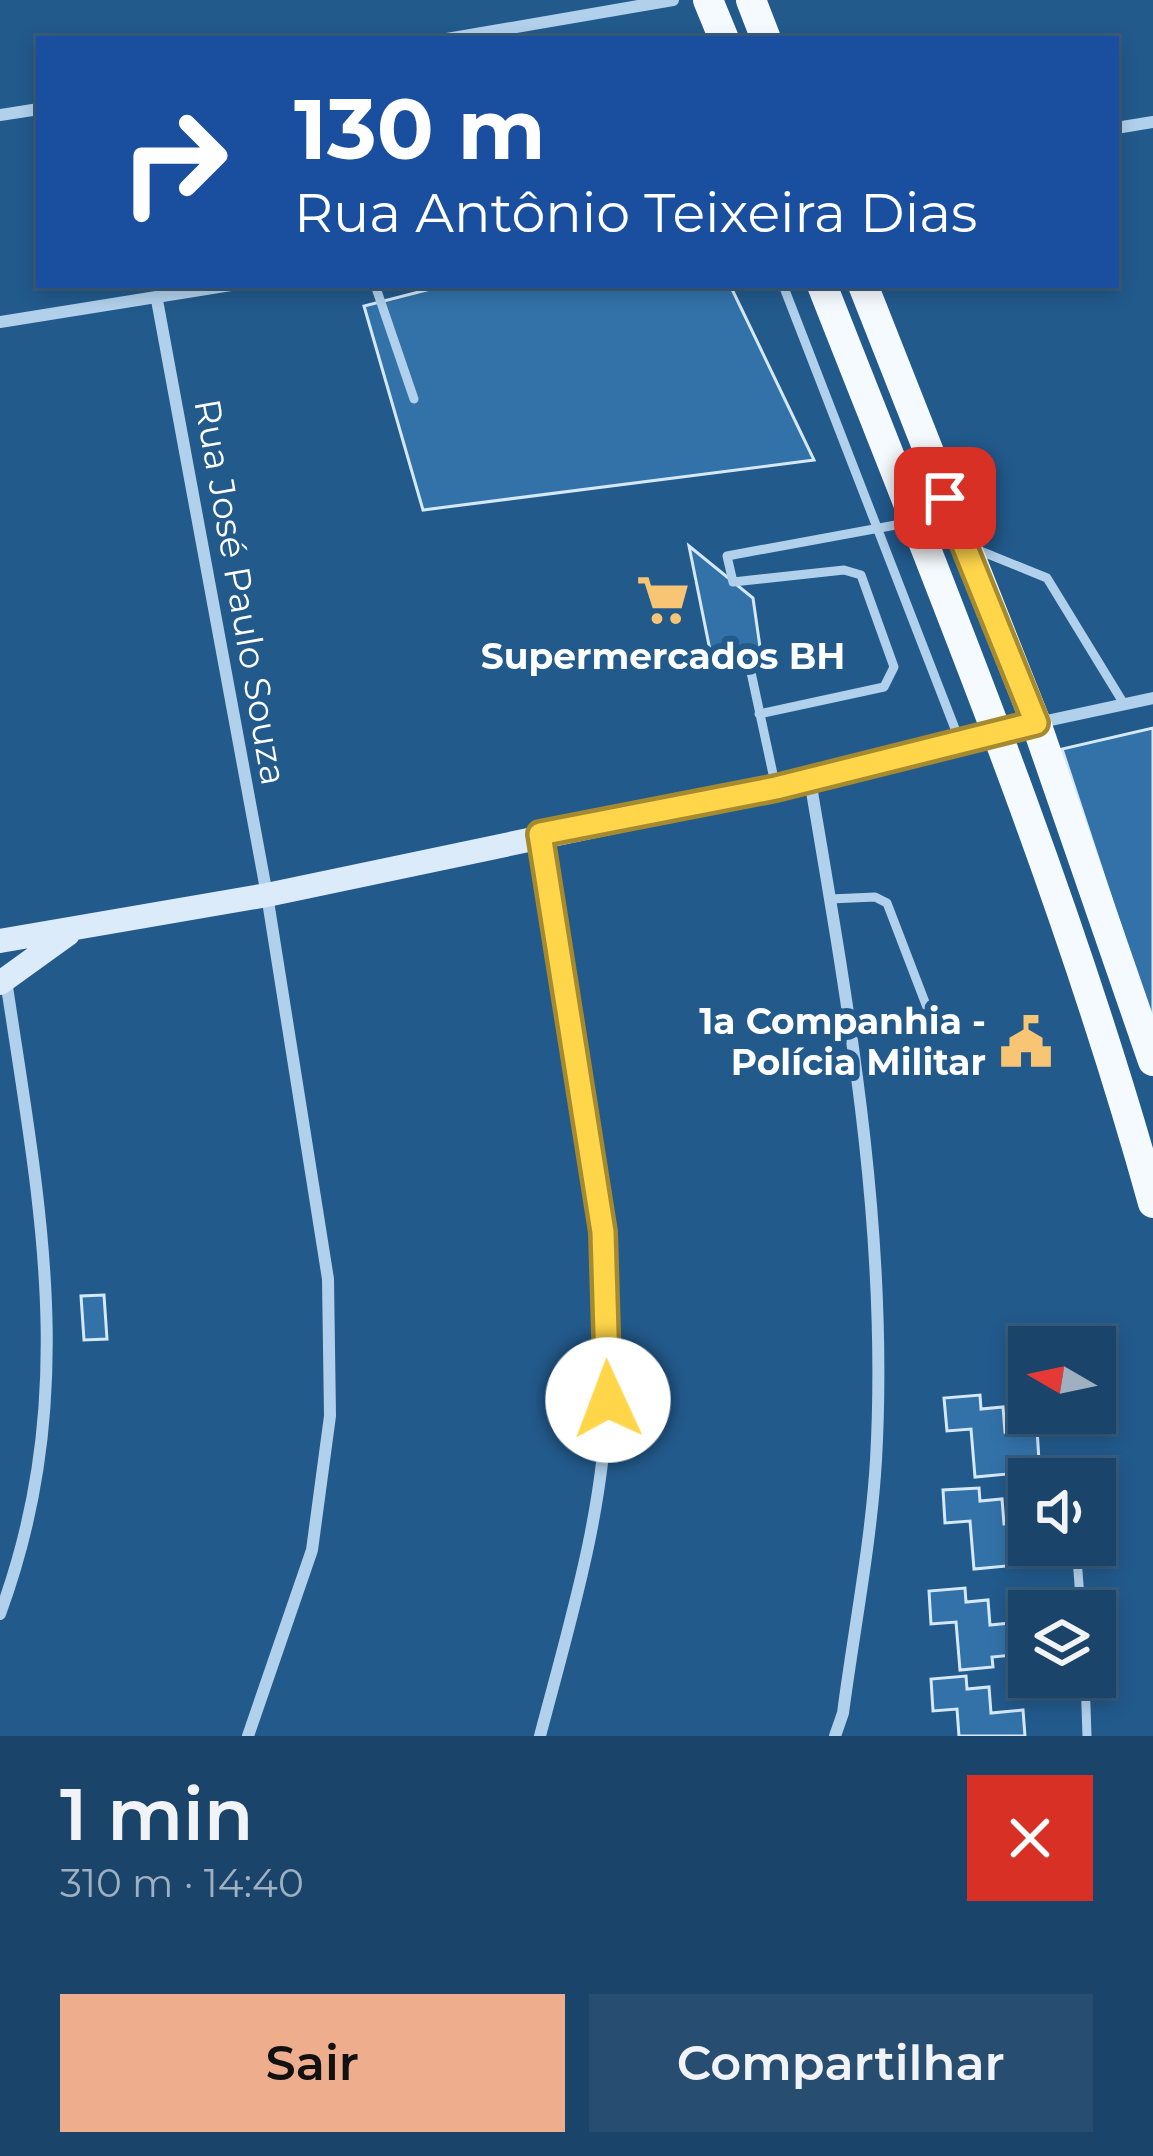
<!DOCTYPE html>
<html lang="pt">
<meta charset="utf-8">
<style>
:root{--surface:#1a4469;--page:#274e71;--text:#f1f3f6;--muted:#9fb0c0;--line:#385c7d;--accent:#eead8d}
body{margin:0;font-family:Montserrat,sans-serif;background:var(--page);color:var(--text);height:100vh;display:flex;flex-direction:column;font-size:45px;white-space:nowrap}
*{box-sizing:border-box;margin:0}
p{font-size:39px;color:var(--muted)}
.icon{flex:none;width:66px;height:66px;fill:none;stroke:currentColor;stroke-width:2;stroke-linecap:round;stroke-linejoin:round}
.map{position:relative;height:1736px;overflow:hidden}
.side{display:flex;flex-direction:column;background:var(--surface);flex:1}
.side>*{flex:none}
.banner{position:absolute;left:36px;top:36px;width:1083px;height:252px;border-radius:0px;box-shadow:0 6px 18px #0003,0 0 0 3px var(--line);background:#1a4fa0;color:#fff;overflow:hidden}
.needle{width:78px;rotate:279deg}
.tools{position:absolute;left:1008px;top:1326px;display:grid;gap:24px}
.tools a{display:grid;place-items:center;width:108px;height:108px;border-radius:0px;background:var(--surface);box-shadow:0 6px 18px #0003,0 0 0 3px var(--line);font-size:60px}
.pin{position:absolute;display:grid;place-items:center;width:102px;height:102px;color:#fff;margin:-51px;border-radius:24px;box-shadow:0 6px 18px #0006}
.me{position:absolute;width:132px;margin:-66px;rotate:358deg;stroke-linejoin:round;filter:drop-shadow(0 0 9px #0008)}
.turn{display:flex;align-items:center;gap:42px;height:252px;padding:0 60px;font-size:54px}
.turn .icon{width:156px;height:156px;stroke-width:2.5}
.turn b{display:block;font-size:84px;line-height:102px}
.round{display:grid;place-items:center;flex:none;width:126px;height:126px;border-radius:0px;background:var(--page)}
.head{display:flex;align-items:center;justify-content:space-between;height:204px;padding:0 60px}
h1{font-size:72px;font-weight:600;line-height:90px}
.cta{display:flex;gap:24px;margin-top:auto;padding:24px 60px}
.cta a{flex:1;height:138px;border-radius:0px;background:var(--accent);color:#111;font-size:48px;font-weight:600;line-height:138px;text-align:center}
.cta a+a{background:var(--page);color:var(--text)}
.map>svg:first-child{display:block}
</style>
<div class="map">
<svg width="1153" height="1736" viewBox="0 0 1153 1736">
<rect width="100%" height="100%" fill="#225a8c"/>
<path fill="#3272a9" stroke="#d5e8f8" stroke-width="3" d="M 446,285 L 730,285 L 814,460 L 423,510 L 364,306 Z
M 689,546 L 753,598 L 762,661 L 714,670 Z
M 1153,728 L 1153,1026 L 1062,749 Z
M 104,1295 L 107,1339 L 84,1340 L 81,1296 Z
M 980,1395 L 981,1409 L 1003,1407 L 1005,1432 L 1037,1429 L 1039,1461 L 1007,1464 L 1008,1474 L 975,1477 L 971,1429 L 947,1431 L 944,1398 Z
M 979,1488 L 980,1501 L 1002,1499 L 1004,1524 L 1029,1522 L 1029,1545 L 1037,1545 L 1038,1553 L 1007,1556 L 1007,1566 L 974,1569 L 970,1521 L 945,1523 L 943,1490 Z
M 965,1588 L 966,1602 L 988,1600 L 990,1625 L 1021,1622 L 1024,1654 L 992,1657 L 993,1667 L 960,1670 L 956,1622 L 931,1624 L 929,1591 Z
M 966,1676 L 967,1689 L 989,1687 L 991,1713 L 1023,1710 L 1025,1736 L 959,1736 L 957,1709 L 933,1711 L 931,1679 Z"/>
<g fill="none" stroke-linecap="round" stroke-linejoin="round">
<path stroke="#b1d0eb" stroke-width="9" d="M 375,285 L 414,399
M 783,285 L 959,739
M 973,548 L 1047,578 L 1124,704
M 749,663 L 776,788
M 759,714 L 884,687 L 894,667 L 861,575 L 844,570 L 733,582 L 727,556 L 912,522
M 830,899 L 875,897 L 887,903 L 928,1010
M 1072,1478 L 1072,1479
M 1076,1545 L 1081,1611
M 1085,1677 L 1087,1736"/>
<path stroke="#b1d0eb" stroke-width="12" d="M 447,39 L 673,0
M 0,115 L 39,109
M 1116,128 L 1153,122
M 157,300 L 267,895 L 328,1279 L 330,1416 L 312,1550 L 248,1736
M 0,322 L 231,285
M 1037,723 L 1153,698
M 810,780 C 848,1006 889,1229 876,1460 C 871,1544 854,1629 843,1713 L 835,1736
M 0,1614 C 81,1393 39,1203 6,980
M 540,1736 C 569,1625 604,1513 607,1397 C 613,1210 571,1022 540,838"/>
<path stroke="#dcebf9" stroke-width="24" d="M 0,941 L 267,895 L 776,788 L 1036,723
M 0,983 L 68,934"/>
<path stroke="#f5fafe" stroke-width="30" d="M 708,0 L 724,39
M 751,0 L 766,39
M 822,285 C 941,588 1066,889 1153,1203
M 863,285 L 1036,723 L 1153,1061"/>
</g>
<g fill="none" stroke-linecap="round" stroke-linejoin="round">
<g stroke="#a68a30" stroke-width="30">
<path id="route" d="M 608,1400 L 603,1232 L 540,834 L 776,788 L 1036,723 L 945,498"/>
</g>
<use href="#route" stroke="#ffd54a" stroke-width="21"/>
</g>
<defs>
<g id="supermarket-bare" transform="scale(4.14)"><path d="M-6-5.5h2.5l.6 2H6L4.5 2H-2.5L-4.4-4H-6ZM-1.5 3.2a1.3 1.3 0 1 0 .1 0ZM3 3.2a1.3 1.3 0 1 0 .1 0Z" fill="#f7c573" stroke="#225a8c" stroke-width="2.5" paint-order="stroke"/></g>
<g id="civic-bare" transform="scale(4.14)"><path d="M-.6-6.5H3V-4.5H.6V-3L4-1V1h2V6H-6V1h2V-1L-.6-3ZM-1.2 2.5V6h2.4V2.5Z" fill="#f7c573" stroke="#225a8c" stroke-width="2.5" paint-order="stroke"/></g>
</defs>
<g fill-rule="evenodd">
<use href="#supermarket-bare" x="663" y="600"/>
<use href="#civic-bare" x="1026" y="1042"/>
</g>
<g text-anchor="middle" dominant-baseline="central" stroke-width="12" stroke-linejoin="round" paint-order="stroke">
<g font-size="36" fill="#fff" stroke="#225a8c">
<text transform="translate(241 592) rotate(80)">Rua José Paulo Souza</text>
</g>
<g font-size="36" font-weight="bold" fill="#fff" stroke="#225a8c">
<text x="663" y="656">Supermercados BH</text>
<text x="986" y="1021" text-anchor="end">1a Companhia -<tspan x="986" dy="41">Polícia Militar</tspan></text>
</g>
</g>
</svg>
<div class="tools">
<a><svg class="needle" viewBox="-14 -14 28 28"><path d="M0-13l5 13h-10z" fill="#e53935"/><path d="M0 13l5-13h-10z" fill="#9fb0c0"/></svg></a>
<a><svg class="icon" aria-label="sound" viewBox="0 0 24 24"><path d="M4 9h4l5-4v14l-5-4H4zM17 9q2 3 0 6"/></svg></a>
<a><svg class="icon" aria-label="layers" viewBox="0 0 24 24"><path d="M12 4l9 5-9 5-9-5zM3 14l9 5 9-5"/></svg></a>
</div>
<div class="pin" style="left:945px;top:498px;background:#d93025"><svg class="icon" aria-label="arrive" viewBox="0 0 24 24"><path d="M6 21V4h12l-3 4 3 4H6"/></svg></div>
<svg class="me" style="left:608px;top:1400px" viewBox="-20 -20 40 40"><circle r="19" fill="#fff"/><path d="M0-13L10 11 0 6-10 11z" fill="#ffd54a"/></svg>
<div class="banner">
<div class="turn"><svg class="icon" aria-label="right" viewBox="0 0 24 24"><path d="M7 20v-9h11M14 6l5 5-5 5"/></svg><div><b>130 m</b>Rua Antônio Teixeira Dias</div></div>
</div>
</div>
<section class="side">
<div class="head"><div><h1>1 min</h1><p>310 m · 14:40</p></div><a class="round" style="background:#d93025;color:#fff"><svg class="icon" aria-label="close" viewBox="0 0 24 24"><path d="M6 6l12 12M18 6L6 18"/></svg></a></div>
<div class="cta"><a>Sair</a><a>Compartilhar</a></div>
</section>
